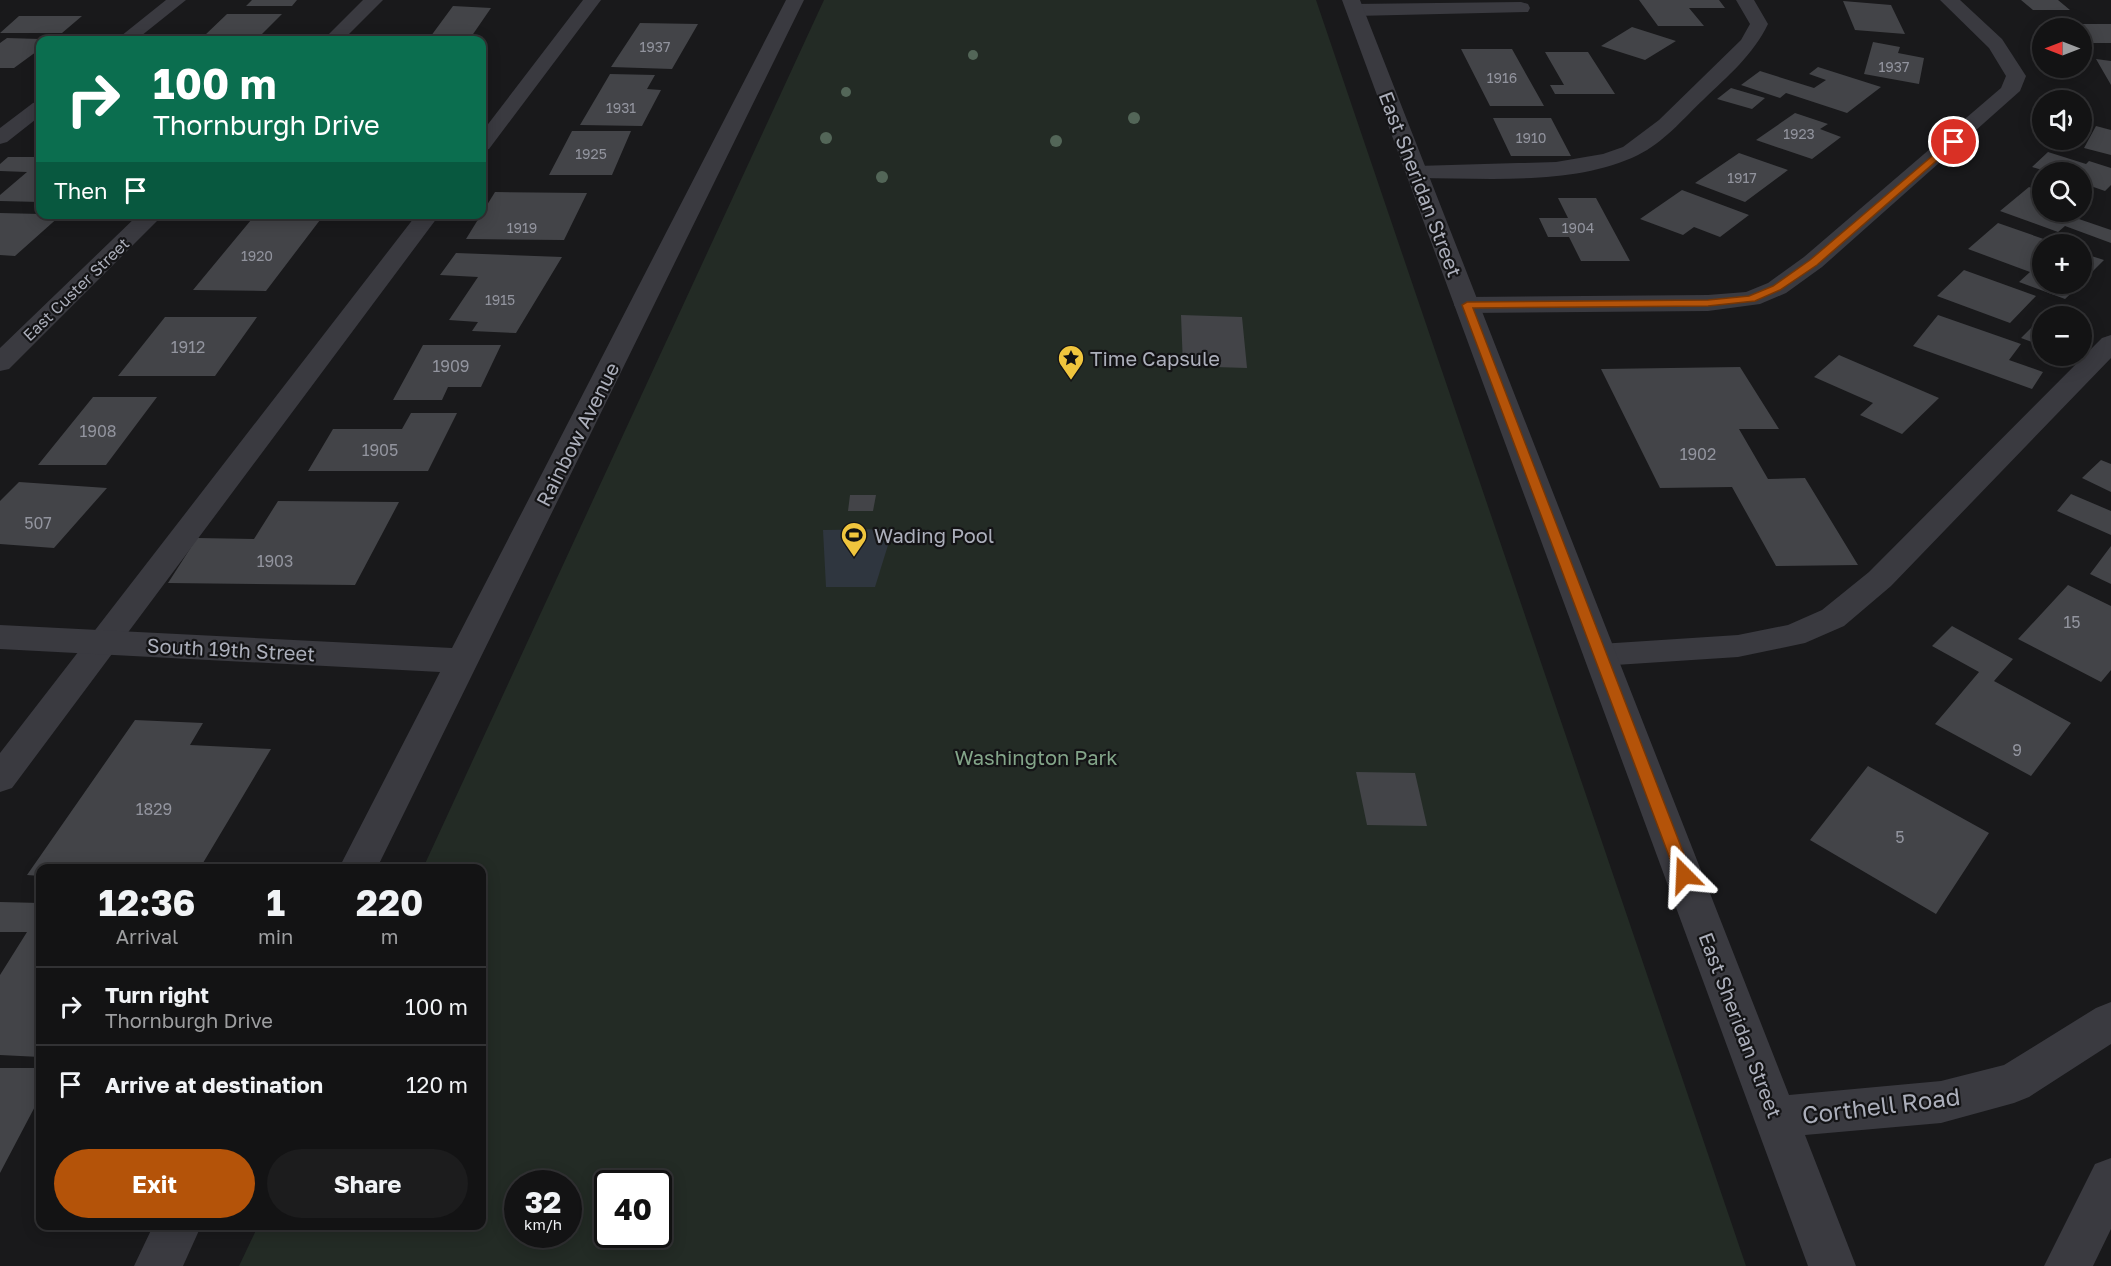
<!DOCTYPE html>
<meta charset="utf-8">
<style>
:root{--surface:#131314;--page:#1c1c1d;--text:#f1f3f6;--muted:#9d9ea0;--line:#323234;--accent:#b45309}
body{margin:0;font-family:"Golos Text",sans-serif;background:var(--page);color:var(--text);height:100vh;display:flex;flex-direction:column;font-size:22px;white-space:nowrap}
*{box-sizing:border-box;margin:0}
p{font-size:20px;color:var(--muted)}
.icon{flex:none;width:33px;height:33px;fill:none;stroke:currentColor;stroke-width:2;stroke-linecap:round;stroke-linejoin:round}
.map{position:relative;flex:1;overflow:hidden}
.drawer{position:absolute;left:36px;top:864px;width:450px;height:366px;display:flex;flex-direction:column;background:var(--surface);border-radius:12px;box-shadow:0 3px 15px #0003,0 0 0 2px var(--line)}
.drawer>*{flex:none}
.banner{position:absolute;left:36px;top:36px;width:450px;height:183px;border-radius:12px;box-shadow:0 3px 15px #0003,0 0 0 2px var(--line);background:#0b6e4f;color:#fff;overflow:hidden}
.needle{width:39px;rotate:270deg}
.controls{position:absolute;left:2032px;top:18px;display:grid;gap:12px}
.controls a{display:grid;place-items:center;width:60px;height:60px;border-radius:50%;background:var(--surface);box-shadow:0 3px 15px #0003,0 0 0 2px var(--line);font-size:30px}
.speed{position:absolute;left:504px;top:1170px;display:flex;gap:12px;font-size:30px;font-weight:700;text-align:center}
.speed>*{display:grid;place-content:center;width:78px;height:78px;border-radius:50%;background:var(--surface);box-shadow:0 3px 15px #0003,0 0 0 2px var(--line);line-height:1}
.speed small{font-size:15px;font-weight:400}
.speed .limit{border:3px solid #111;border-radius:9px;background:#fff;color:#111}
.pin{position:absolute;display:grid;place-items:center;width:51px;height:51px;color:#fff;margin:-26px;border:3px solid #fff;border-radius:50%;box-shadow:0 2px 6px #0007}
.me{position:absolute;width:66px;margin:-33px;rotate:339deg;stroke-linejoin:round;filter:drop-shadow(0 0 4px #0008)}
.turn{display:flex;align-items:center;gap:21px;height:126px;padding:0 18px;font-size:27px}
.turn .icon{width:78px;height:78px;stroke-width:2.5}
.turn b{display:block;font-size:42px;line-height:51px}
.then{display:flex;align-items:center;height:57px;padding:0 18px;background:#0003;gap:12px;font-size:22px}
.eta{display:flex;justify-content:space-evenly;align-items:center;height:102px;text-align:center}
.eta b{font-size:36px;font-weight:700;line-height:42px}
.button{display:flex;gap:12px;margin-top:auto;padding:12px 18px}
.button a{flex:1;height:69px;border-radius:36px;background:var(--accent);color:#fff;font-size:24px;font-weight:700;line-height:69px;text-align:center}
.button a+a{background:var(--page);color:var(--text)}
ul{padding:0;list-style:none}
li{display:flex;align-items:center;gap:18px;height:78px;padding:0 18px;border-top:2px solid var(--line)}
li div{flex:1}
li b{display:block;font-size:22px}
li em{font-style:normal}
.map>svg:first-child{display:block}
</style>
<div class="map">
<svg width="2111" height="1266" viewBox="0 0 2111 1266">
<rect width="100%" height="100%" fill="#19191b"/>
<path fill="#232b25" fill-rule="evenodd" d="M 824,0 L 1316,0 L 1746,1266 L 239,1266 L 258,1226 L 482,1226 L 482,868 L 423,868 ZM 518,1184 L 568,1184 L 568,1234 L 518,1234 ZM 608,1184 L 658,1184 L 658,1234 L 608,1234 Z"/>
<path fill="#2f363f" d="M 893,529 L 875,587 L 826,587 L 823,530 Z"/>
<path fill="#434448" d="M 252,0 L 297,0 L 292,6 L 246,6 Z
M 1639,0 L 1719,0 L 1725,8 L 1689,8 L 1704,26 L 1658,26 Z
M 2021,0 L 2058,0 L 2070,10 L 2033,10 Z
M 1843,1 L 1891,5 L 1905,34 L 1855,30 Z
M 453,6 L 491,8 L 469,40 L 428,40 Z
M 227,14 L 282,14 L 260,36 L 204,36 Z
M 19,16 L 82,16 L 62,33 L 0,33 Z
M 640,23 L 698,24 L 672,69 L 611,67 Z
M 2062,24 L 2111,24 L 2111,43 L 2085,43 L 2082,41 L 2082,28 L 2067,28 Z
M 1632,27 L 1676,41 L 1645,60 L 1601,46 Z
M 7,38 L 40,39 L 40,49 L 14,68 L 0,68 L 0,43 Z
M 1873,42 L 1900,47 L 1898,53 L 1924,58 L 1919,84 L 1864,74 Z
M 1461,49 L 1512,49 L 1544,106 L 1490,106 Z
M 1545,52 L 1588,52 L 1615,94 L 1555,94 L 1550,85 L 1564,85 Z
M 2096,59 L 2111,61 L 2111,85 Z
M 1818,67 L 1881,87 L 1847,113 L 1786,93 L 1780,98 L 1741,85 L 1760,71 L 1814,88 L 1826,80 L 1809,74 Z
M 610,74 L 655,75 L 647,89 L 661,90 L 642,126 L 580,125 Z
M 1731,88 L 1765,98 L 1752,109 L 1717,99 Z
M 1795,113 L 1828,124 L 1820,129 L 1841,137 L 1812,159 L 1756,140 Z
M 1493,118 L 1551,118 L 1571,156 L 1511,156 Z
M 2096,126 L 2111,130 L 2111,155 L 2084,148 Z
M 572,131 L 631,131 L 612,175 L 549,175 Z
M 2048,152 L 2086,164 L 2089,161 L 2111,168 L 2111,185 L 2105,191 L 2082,183 L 2082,172 L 2049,172 L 2032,167 Z
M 1739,153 L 1788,170 L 1745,202 L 1695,183 Z
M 8,157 L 40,157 L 40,202 L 0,201 L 0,195 L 27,172 L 0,171 L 0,164 Z
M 2029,187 L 2043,192 L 2043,212 L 2079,212 L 2073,217 L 2111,230 L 2111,243 L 2065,226 L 2058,232 L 2000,211 Z
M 1682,190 L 1749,215 L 1720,237 L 1694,227 L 1683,235 L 1640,219 Z
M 495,192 L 587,193 L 564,240 L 466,239 Z
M 1558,198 L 1596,198 L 1630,261 L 1581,261 L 1569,237 L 1548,237 L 1539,218 L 1568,218 Z
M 0,213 L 40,214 L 61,215 L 15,256 L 0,255 Z
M 251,220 L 320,220 L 266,291 L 193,290 Z
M 1998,223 L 2058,244 L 2043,244 L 2043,284 L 2081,284 L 2065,299 L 2019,282 L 2030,272 L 1968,249 Z
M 456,253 L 562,257 L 516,333 L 472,331 L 478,322 L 449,320 L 478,277 L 440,275 Z
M 2082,253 L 2104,260 L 2082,282 Z
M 1964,270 L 2036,296 L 2010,323 L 1937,296 Z
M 1181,315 L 1242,317 L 1247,368 L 1183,366 Z
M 1938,315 L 2021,344 L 2009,360 L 2043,372 L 2032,389 L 1913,346 Z
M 165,317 L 257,317 L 215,376 L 118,376 Z
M 2041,318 L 2043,319 L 2043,346 L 2021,338 Z
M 2082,334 L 2093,338 L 2082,349 Z
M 423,345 L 501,345 L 481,387 L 448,387 L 442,400 L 393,400 Z
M 1839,355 L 1939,398 L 1902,434 L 1860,415 L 1873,403 L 1814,377 Z
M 1740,367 L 1779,429 L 1739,429 L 1768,479 L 1805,478 L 1858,565 L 1776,566 L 1732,487 L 1660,488 L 1601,369 Z
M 93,397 L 157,397 L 106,465 L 38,465 Z
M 411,413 L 457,413 L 428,471 L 308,471 L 333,429 L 402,429 Z
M 2101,460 L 2111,464 L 2111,492 L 2082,478 Z
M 19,482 L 107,488 L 54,548 L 0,544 L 0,501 Z
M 2071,494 L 2111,511 L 2111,535 L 2057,511 Z
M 850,495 L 876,495 L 873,511 L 848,511 Z
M 278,501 L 399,502 L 355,585 L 168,583 L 197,538 L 254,539 Z
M 2111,546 L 2111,584 L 2090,574 Z
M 2068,585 L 2111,606 L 2111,670 L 2101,682 L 2018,639 Z
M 1952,626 L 2013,659 L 1994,681 L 2071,723 L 2031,776 L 1935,724 L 1979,672 L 1932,646 Z
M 135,720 L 203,723 L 190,745 L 271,749 L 200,868 L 40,868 L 40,876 L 27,875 Z
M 1868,766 L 1989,833 L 1936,914 L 1810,840 Z
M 1356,772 L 1415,773 L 1427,826 L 1367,825 Z
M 0,902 L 40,903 L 40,1057 L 0,1055 L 0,975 L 27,932 L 0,932 Z
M 0,1068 L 40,1068 L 40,1097 L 0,1173 Z"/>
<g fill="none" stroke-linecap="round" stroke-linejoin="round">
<path fill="#3a3a40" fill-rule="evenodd" d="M 166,0 L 186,0 L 136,40 L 116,40 Z
M 583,0 L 601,0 L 489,149 L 482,151 L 482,132 Z
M 1736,0 L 1754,0 L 1768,24 C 1753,55 1728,76 1703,100 C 1683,119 1663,143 1638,155 C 1575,186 1485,178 1417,178 L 1409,177 L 1406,172 L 1409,167 L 1417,166 L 1556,162 L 1603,154 L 1623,147 L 1659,120 L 1741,40 L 1750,24 Z
M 40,101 L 40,116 L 7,142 L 0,144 L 0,128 L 33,103 Z
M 417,214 L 440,214 L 12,788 L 0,792 L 0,753 Z
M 2111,335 L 2111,358 L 1891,586 L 1844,626 L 1805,643 L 1738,657 L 1600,666 L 1589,663 L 1584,655 L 1589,647 L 1600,644 L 1738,635 L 1788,625 L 1822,610 L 1869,572 L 2102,338 Z"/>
<path fill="#3a3a40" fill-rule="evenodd" d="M 363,0 L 383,0 L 343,40 L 323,40 Z
M 786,0 L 804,0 L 377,868 L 339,868 L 440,672 L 0,649 L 0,625 L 452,648 Z
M 1940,0 L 1960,0 L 2002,39 L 2026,76 L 2020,91 L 1822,267 L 1786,293 L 1760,304 L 1708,311 L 1467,313 L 1458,310 L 1454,305 L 1458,300 L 1467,297 L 1708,295 L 1746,292 L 1768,283 L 1804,257 L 2001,88 L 2006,76 L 1989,48 Z
M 1521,2 L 1528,4 L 1530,8 L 1528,12 L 1355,16 L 1346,10 L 1355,4 Z
M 139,214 L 164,214 L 9,369 L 0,371 L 0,348 Z
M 153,1226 L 201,1226 L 183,1266 L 134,1266 Z"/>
<path fill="#3a3a40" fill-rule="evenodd" d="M 1342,0 L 1360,0 L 1789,1095 L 1941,1081 L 2004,1065 L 2096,1008 L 2111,1002 L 2111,1044 L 2029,1097 L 2014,1103 L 1941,1123 L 1805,1135 L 1856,1266 L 1808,1266 Z
M 2111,1158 L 2111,1229 L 2093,1266 L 2044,1266 L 2095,1164 Z"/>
</g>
<g fill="#536658">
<circle cx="973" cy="55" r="5"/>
<circle cx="846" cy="92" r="5"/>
<circle cx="1134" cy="118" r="6"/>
<circle cx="826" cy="138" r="6"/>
<circle cx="1056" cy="141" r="6"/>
<circle cx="882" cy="177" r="6"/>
</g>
<path fill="#b45309" stroke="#753606" stroke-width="1.5" d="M 1951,140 L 1958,142 L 1817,265 L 1780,290 L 1755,301 L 1708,306 L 1473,308 L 1692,875 L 1689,880 L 1678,880 L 1462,305 L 1467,302 L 1708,300 L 1749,296 L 1773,286 L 1810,260 Z"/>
<defs>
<g id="sight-pin" transform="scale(1.35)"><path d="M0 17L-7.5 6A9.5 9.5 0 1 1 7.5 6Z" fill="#f0c53d" stroke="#141416"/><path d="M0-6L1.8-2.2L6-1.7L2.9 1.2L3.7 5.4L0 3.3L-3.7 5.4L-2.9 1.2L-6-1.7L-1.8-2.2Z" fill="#111"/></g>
<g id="stadium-pin" transform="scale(1.35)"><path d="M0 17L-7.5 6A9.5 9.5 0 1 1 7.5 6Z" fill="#f0c53d" stroke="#141416"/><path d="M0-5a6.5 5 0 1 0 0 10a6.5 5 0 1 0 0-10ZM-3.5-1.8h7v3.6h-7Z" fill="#111"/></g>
</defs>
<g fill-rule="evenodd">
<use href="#sight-pin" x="1071" y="358"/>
<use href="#stadium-pin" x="854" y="535"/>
</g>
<g text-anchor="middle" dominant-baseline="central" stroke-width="4.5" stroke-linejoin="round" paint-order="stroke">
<g font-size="14" fill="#92949e">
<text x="655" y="46">1937</text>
<text x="1894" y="66">1937</text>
<text x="1502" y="77">1916</text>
<text x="621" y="107">1931</text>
<text x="1799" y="133">1923</text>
<text x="1531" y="137">1910</text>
<text x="591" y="153">1925</text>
<text x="1742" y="177">1917</text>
<text x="522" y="227">1919</text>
<text x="1578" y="227">1904</text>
<text x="257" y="255">1920</text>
<text x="500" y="299">1915</text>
</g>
<g font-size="16" fill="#acafbb" stroke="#141416">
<text transform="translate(76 289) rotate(-44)">East Custer Street</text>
</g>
<g font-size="16" fill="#92949e">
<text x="188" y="347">1912</text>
<text x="451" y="366">1909</text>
<text x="98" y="431">1908</text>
<text x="380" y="450">1905</text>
<text x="1698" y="454">1902</text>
<text x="38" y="523">507</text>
<text x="275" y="561">1903</text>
<text x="2072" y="622">15</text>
<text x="2017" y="750">9</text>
<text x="154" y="809">1829</text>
<text x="1900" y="837">5</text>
</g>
<g font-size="20" fill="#acafbb" stroke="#141416">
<text transform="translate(1421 184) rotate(69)">East Sheridan Street</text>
<text transform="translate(577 434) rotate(-63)">Rainbow Avenue</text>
<text transform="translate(231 649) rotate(3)">South 19th Street</text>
<text transform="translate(1741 1025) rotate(69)">East Sheridan Street</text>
</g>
<g font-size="20" fill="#acafbb" stroke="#141416" text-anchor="start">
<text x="1090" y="358">Time Capsule</text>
<text x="874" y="535">Wading Pool</text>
</g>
<g font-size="20" fill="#83a589" stroke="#141416">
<text x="1036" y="757">Washington Park</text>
</g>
<g font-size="24" fill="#acafbb" stroke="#141416">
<text transform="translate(1881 1105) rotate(-7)">Corthell Road</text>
</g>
</g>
</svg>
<div class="controls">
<a><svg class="needle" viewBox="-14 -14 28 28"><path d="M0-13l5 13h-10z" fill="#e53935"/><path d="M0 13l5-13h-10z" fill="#9d9ea0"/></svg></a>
<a><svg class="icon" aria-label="sound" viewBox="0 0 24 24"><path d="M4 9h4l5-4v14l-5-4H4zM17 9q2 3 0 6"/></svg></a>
<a><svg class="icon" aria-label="search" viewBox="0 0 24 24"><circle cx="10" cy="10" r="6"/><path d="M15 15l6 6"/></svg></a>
<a>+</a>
<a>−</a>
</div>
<div class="speed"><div>32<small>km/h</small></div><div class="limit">40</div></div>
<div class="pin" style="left:1954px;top:142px;background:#d93025"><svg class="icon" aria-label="arrive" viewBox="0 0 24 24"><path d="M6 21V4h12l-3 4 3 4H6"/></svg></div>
<svg class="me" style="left:1684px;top:875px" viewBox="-20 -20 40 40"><path d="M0-17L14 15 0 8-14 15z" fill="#b45309" stroke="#fff" stroke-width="4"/></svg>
<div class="banner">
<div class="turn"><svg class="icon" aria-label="right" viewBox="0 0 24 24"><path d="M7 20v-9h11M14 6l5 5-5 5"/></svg><div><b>100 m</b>Thornburgh Drive</div></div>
<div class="then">Then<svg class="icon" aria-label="arrive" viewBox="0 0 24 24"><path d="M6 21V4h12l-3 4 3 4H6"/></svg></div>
</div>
<section class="drawer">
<div class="eta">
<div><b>12:36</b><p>Arrival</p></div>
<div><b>1</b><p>min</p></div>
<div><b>220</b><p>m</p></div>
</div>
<ul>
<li><svg class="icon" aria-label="right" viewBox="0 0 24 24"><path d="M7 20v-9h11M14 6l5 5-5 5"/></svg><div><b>Turn right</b><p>Thornburgh Drive</p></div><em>100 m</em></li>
<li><svg class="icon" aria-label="arrive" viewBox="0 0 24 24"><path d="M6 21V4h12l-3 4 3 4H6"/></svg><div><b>Arrive at destination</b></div><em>120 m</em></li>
</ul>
<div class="button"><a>Exit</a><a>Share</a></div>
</section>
</div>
